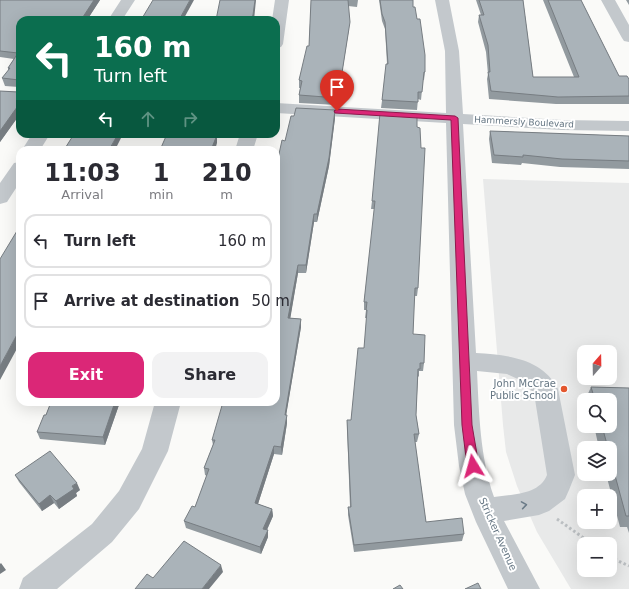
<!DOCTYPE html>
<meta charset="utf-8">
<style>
:root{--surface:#fff;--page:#f2f2f3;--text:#2b2b33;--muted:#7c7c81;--line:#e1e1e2;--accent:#db2777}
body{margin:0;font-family:"DejaVu Sans",sans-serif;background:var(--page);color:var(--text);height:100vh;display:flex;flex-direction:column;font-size:15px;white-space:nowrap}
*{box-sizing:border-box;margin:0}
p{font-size:13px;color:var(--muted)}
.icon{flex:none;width:22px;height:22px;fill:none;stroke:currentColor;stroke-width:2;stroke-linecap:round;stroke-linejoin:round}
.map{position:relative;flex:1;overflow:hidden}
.side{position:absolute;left:16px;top:146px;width:264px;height:260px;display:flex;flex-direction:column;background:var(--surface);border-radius:12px;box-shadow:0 4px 16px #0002}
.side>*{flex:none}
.hud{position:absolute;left:16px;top:16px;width:264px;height:122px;border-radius:12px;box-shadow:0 4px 16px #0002;background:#0b6e4f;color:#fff;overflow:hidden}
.needle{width:26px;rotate:20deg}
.controls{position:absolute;left:577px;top:345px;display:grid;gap:8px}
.controls a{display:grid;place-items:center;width:40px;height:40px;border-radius:8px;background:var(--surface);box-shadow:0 4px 16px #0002;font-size:20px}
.pin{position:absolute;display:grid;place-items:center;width:34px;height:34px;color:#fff;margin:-41px -17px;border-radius:50% 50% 50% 0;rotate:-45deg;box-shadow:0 0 4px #0007}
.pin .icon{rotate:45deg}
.me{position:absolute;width:44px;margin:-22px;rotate:352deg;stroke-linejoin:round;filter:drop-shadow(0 0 3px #0008)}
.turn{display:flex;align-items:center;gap:14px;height:84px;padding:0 12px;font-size:18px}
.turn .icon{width:52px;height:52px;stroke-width:2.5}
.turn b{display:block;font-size:28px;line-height:34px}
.lanes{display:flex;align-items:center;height:38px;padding:0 12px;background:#0003;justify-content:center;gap:20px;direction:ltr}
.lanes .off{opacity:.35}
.eta{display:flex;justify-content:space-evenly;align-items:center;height:68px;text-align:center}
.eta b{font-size:24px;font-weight:600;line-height:28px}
.button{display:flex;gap:8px;margin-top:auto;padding:8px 12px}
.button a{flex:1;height:46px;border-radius:12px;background:var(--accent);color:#fff;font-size:16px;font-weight:600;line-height:46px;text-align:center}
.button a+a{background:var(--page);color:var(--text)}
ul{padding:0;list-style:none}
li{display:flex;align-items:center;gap:12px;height:54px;margin:0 8px 6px;padding:0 4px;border:2px solid var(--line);border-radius:12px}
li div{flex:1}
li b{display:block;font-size:15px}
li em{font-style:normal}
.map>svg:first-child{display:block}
</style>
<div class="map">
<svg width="629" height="589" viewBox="0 0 629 589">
<rect width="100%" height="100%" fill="#fafaf8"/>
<path fill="#e8e9e9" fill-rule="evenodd" d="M 483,179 L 629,183 L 629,589 L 571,589 L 537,532 L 517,486 L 506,452 L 503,425 ZM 584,352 L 610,352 L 610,378 L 584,378 ZM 584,400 L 610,400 L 610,426 L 584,426 ZM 584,448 L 610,448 L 610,474 L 584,474 ZM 584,496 L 610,496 L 610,522 L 584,522 ZM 584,544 L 610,544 L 610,570 L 584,570 Z"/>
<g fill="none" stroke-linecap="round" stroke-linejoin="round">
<path stroke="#bbbfc2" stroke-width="3" stroke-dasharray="2.5 2.5" stroke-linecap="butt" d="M 557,519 L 592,544
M 610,557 L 629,566"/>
<path fill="#c3c8cc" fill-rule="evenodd" d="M 121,0 L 135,0 L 122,20 L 108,20 Z
M 275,0 L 289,0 L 283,44 L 281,47 L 276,48 L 276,20 L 272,20 Z
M 435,0 L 449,0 L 459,51 L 463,114 L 562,120 L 629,121 L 629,131 L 562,130 L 463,124 L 476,353 C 507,355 542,358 558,389 L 575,475 L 569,490 L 565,499 L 549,511 L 539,515 L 504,521 L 540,589 L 508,589 L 476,522 L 465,494 L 459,466 L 454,425 L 446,123 L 276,113 L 276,103 L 446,113 L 445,51 ZM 477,371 L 507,374 L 522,381 L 534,393 L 547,475 C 539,495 513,494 494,497 C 480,457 479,413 477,371 Z
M 601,0 L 615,0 L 629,25 L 629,42 L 624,41 L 622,38 Z
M 32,134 L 50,134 L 40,150 L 22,150 Z
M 240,134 L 258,134 L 253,150 L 235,150 Z
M 20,162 L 20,182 L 7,202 L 0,204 L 0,183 L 14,163 Z
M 155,402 L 181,402 L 168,451 L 139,509 L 112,542 L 57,589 L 19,589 L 23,578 L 92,524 L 119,491 L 142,449 Z"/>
</g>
<path fill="#929a9f" d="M 0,0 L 100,0 L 87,20 L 20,20 L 20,114 L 0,142 L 0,91 L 18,92 L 19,91 L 19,87 L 5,86 L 2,78 L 8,71 L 8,68 L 14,59 L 0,57 Z
M 311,0 L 358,0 L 357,7 L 348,6 L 349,29 L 337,105 L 299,103 L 299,95 L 300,88 L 299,88 L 299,80 L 309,46 Z
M 379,0 L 413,0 L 413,7 L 425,72 L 424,80 L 423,80 L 421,100 L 418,99 L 417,110 L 381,108 L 387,64 L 385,29 L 382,21 Z
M 476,0 L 523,0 L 533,77 L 574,77 L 543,0 L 581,0 L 619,76 L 629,79 L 629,104 L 556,104 L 489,99 L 487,79 L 488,74 L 486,52 L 478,22 L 479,15 L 481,15 Z
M 626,0 L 629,0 L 629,5 Z
M 335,110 L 335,118 L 329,166 L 317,222 L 314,222 L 306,273 L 298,273 L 290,318 L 301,319 L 301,327 L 286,415 L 287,423 L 282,455 L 274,454 L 258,504 L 272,509 L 273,516 L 267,530 L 268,530 L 268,537 L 261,554 L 186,528 L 184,521 L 195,507 L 207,476 L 205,475 L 204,468 L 213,445 L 212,440 L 276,402 L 285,141 L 294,116 Z
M 417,127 L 418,288 L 417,296 L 414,296 L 413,334 L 424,363 L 423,371 L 419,371 L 419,377 L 418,376 L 416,415 L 419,434 L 417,442 L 415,442 L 426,522 L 464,534 L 462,541 L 354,552 L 348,515 L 348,507 L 350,507 L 347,428 L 347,420 L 351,420 L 364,348 L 367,318 L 365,318 L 366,310 L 364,310 L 364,302 L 375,209 L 371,209 L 372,201 Z
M 490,131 L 629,136 L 629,169 L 560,167 L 522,163 L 521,165 L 492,163 L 489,139 Z
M 591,387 L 629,388 L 629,533 L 627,527 L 620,527 L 606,474 L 610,474 L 610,448 L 599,448 L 594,426 L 610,426 L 610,400 L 587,400 L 586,398 Z
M 51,402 L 120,402 L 105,445 L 40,439 L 37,432 L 46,415 Z
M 15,475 L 80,490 L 76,493 L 77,496 L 59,509 L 54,503 L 42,511 L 19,482 Z"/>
<path fill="#777d82" d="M 94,0 L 100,0 L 87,20 L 81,20 Z
M 190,0 L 194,0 L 183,20 L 179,20 Z
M 255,0 L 256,0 L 254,20 L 251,20 Z
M 20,103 L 20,114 L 0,142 L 0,131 Z
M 335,110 L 335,118 L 329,166 L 317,222 L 317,214 Z
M 118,134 L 123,134 L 115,150 L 109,150 Z
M 215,134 L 218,134 L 217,138 L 217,143 L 215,150 L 211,150 Z
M 314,214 L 314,222 L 306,273 L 306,265 Z
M 298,265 L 298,273 L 289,326 L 288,318 Z
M 301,319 L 301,327 L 285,422 L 285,415 Z
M 20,329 L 20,343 L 0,380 L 0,366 Z
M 115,402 L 120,402 L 105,445 L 103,437 Z
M 287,415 L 287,423 L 282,455 L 281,447 Z
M 274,446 L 274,454 L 256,510 L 255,503 Z
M 77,483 L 80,490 L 76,493 L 77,496 L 59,509 L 56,501 L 72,486 Z
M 50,495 L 54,503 L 42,511 L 39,504 Z
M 272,509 L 273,516 L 264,536 L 263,529 Z
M 268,530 L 268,537 L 261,554 L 260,547 Z
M 1,563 L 6,570 L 0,574 L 0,564 Z
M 221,565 L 223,572 L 209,589 L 202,589 Z"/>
<path fill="#aab3b9" stroke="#777d82" d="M 0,0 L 94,0 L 81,20 L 20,20 L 20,103 L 0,131 L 0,91 L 18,92 L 19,91 L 19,80 L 2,78 L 10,68 L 8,68 L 18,53 L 0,51 Z
M 153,0 L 190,0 L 179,20 L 141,20 Z
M 220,0 L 255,0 L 253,15 L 251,20 L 216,20 Z
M 311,0 L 348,0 L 350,22 L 338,98 L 299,95 L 302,81 L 299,80 L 307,46 L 309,46 Z
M 380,0 L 413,0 L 413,7 L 415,7 L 417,19 L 420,19 L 425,55 L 425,72 L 424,72 L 422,92 L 418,92 L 418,102 L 382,100 L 386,64 L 388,64 L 385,22 L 382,14 Z
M 479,0 L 523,0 L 533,77 L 579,77 L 548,0 L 581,0 L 619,76 L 627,76 L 629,79 L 629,96 L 558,97 L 491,91 L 488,72 L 490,72 L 488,45 L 479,15 L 484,15 Z
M 296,108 L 335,110 L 329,158 L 317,214 L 314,214 L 306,265 L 298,265 L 288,318 L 301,319 L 285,415 L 287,415 L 281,447 L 274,446 L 255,503 L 272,509 L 263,529 L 268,530 L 260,547 L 184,521 L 192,506 L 195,507 L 209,469 L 204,468 L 215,440 L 212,440 L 223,402 L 276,402 L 276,168 L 282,140 L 285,141 L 291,116 L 294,116 Z
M 380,113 L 417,115 L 417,127 L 420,128 L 421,148 L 425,148 L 418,288 L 415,288 L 413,334 L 425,335 L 424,363 L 420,363 L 420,369 L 418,369 L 416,415 L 419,434 L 414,434 L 426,522 L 462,518 L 464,534 L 354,545 L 348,507 L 351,507 L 347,420 L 351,420 L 358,348 L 364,348 L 367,310 L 366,310 L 367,302 L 364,302 L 375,201 L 372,201 Z
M 490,131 L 629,136 L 629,161 L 562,159 L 523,155 L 523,157 L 494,155 Z
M 74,134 L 118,134 L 109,150 L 64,150 Z
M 167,134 L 215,134 L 214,135 L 217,135 L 211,150 L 160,150 Z
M 20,226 L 20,329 L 0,366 L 0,259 Z
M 591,387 L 629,388 L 629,516 L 626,516 L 610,457 L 610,448 L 608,448 L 602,426 L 610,426 L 610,400 L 595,400 Z
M 51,402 L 115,402 L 103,437 L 37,432 L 44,415 L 46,415 Z
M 50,451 L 77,483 L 72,486 L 74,489 L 56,501 L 50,495 L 39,504 L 15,475 Z
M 184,541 L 221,565 L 202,589 L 135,589 L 147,574 L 153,578 Z
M 478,583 L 481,589 L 465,589 Z
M 400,585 L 403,589 L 393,589 Z"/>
<defs><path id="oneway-chevron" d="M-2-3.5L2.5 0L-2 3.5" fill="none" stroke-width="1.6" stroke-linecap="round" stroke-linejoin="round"/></defs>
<use stroke="#6a7a87" href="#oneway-chevron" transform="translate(524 505) rotate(-9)"/>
<path fill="#db2777" stroke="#8e194d" d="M 337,109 L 455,116 L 458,118 L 472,425 L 479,466 L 477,469 L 473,470 L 469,469 L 467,466 L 462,425 L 451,120 L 335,113 L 334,111 Z"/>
<circle fill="#e4572e" stroke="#fff" stroke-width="1.5" cx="564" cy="389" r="4"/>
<g text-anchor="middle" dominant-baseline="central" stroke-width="4" stroke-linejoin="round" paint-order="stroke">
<g font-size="9" fill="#657683" stroke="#fff">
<text transform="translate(524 122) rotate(3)">Hammersly Boulevard</text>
</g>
<g font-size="10" fill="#657683" stroke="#fff" text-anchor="end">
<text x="556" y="383">John McCrae<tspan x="556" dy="12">Public School</tspan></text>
</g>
<g font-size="10" fill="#657683" stroke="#fff">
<text transform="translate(498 534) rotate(66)">Stricker Avenue</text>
</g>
</g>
</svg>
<div class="controls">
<a><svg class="needle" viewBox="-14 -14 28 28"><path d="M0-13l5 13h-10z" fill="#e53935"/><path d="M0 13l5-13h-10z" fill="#7c7c81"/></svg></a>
<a><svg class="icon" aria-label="search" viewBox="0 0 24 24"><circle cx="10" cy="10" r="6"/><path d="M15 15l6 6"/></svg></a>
<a><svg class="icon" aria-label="layers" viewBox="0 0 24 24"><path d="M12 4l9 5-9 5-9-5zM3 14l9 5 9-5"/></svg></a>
<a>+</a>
<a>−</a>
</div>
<div class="pin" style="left:337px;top:111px;background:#d93025"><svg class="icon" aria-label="arrive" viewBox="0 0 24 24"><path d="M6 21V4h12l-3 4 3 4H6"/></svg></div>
<svg class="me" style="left:473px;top:466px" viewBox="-20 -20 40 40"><path d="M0-17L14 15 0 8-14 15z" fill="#db2777" stroke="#fff" stroke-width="4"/></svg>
<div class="hud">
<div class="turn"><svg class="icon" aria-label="left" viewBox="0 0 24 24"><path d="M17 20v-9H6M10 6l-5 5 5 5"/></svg><div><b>160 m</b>Turn left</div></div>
<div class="lanes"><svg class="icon" aria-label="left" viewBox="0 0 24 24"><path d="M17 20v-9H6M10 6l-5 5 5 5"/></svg><svg class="icon off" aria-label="ahead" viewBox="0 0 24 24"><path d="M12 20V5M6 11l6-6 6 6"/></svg><svg class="icon off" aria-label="right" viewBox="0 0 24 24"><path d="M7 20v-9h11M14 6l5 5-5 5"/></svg></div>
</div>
<section class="side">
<div class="eta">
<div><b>11:03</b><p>Arrival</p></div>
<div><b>1</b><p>min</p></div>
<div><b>210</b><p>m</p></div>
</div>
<ul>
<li><svg class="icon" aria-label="left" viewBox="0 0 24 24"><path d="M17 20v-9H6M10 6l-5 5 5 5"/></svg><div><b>Turn left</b></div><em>160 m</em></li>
<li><svg class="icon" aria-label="arrive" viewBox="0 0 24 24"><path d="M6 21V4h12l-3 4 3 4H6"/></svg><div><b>Arrive at destination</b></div><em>50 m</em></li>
</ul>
<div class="button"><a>Exit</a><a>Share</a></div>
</section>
</div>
